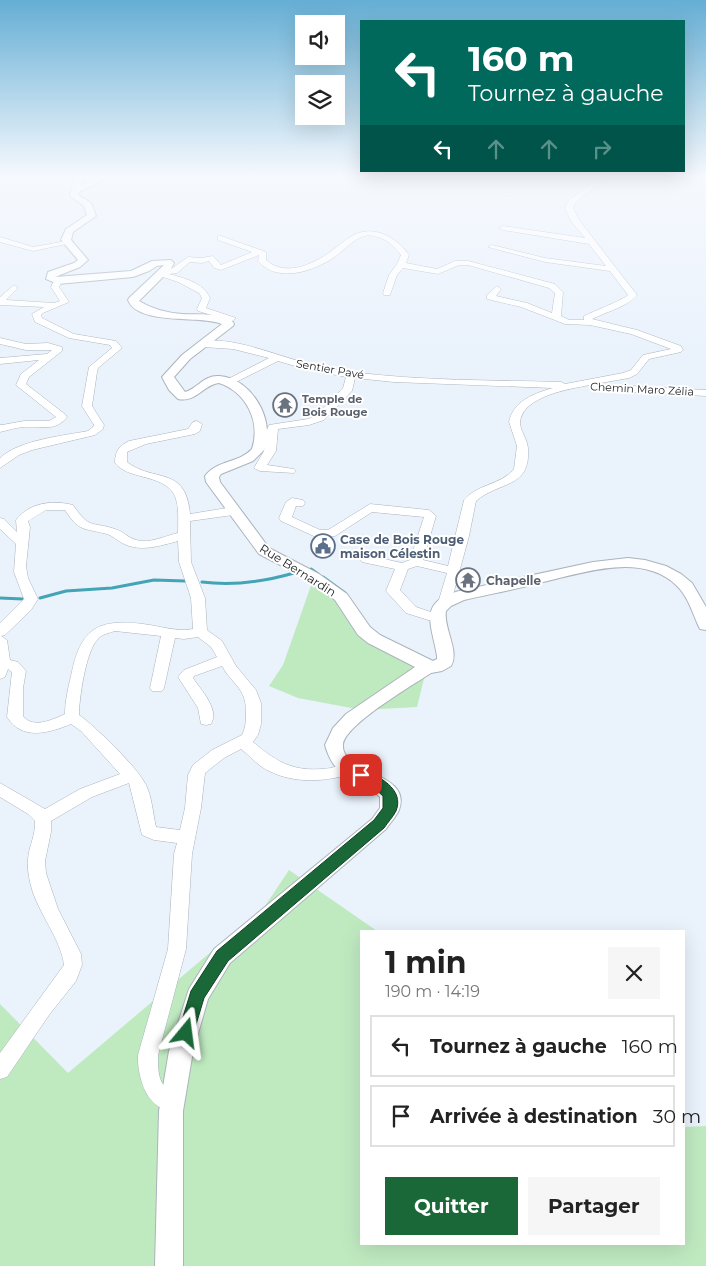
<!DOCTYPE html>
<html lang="fr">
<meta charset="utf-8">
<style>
:root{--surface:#fff;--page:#f6f6f6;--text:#222;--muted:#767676;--line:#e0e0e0;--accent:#1a6837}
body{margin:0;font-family:Montserrat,sans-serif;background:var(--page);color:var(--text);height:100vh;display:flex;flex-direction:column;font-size:19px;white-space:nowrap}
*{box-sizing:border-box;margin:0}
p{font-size:16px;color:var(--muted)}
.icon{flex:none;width:28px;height:28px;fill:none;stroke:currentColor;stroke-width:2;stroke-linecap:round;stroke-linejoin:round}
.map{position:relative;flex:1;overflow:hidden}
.details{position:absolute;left:360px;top:930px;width:325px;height:315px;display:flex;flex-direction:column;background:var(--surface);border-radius:0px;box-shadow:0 5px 20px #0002}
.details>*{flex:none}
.guide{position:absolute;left:360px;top:20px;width:325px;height:152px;border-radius:0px;box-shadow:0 5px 20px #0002;background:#00695c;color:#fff;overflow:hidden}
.controls{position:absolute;left:295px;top:15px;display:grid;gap:10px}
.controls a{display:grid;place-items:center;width:50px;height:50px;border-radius:0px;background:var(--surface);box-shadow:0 5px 20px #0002;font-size:25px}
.pin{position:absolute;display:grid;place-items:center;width:42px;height:42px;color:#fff;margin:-21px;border-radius:10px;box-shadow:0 2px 8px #0006}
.me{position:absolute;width:55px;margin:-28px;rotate:16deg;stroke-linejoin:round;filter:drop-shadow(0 0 4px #0008)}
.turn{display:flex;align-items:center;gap:18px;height:105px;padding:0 25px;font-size:22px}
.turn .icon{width:65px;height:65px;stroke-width:2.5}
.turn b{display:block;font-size:35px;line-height:42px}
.lanes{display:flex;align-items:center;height:48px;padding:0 25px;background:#0003;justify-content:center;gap:25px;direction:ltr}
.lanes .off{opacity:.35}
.round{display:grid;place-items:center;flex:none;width:52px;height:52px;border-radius:0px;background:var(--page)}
.headline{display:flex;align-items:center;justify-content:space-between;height:85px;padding:0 25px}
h1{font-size:30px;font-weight:700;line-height:38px}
.button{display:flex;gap:10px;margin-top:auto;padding:10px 25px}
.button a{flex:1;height:58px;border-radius:0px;background:var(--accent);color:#fff;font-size:20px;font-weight:700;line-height:58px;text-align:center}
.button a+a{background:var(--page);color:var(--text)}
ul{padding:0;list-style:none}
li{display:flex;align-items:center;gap:15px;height:62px;margin:0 10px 8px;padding:0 15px;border:2px solid var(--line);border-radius:0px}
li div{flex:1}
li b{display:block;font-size:19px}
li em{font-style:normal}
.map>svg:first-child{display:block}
</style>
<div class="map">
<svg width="706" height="1266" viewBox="0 0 706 1266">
<rect width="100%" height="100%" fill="#eaf2fc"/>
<path fill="#bfeac0" d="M 314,577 L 364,632 L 427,667 L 417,707 L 362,710 L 298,698 L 269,686 L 283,665 Z
M 289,870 L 377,931 L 361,931 L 361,1244 L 684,1244 L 684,1127 L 706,1126 L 706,1266 L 0,1266 L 0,1004 L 68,1073 L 265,906 Z"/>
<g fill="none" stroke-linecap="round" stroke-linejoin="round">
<path stroke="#42a4b5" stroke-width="3" d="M 311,569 L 318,574
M 323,577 L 345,593
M 202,582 C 234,586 263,582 294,573
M 0,598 L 23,599
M 40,598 L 66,591 L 112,588 L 154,580 L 185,581"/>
<g stroke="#abb3bc" stroke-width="1">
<path id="minor" d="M 596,175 L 603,176 L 601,182 L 575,203 L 573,208 L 579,220 L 637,295 C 629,306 606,312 592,319 L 637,330 L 681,346 L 683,350 L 681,352 L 649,359 L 637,374 L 629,378 L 595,384 L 706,390 L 706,396 L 594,390 L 590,389 L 590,385 C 569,389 523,396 520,422 C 520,431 527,438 528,448 C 531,489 499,481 476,501 L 469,536 L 450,606 L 440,606 L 438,603 L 447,573 L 417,566 L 408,569 L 400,590 L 416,607 L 443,616 L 445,619 L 438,623 L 406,613 L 386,591 L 395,569 L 362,562 L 360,559 L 366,555 L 402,563 L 410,560 L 424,517 L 372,512 L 335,536 L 318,538 L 281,521 L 279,518 L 286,502 L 292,498 L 303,500 L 305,503 L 303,506 L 296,506 L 292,517 L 320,530 L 328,530 L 370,504 L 429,510 L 436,516 L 423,560 L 448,566 L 464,500 C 477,484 501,485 514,469 L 517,446 L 509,422 C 513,401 535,393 553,388 L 394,382 L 355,378 L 352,391 L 324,420 L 309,425 L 278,429 L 276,451 L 267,465 L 294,469 L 296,471 L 294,473 L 260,471 L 254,468 L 264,451 L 266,432 L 269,425 L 308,419 L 316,416 L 343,388 L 346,377 L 305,369 L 278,361 L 230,385 L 225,382 L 226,380 L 269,358 L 233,349 L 203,347 L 200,346 L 200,342 C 231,335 276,356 307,363 C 322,367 337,370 352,372 C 421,381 492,380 561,382 L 565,384 L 623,373 L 631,370 L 643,355 L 671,349 L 631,334 L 590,325 L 565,324 L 521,307 L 487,299 L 487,295 L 497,286 L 501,289 L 496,296 L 527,303 L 552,313 L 555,293 L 549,288 L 468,265 L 459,265 L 438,274 L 403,268 L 397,275 L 390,295 L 384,295 L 383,293 L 389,275 L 397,264 L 401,255 C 393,243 376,231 361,237 C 352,241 344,250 336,256 C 315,271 278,284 258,261 L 259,255 L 221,270 L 214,268 L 209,261 L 202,263 L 190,262 L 177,273 L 169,274 C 184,278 204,283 210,298 L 206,308 L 236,318 L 227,325 L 222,322 L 225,319 L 198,311 L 197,309 L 202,298 L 199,293 L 178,282 L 157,275 L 160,271 L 171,269 L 188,257 L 201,258 L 213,256 L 221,265 L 252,252 L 218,240 L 218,236 L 221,236 L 266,252 L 266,260 C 285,277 312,265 330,252 C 339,246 346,238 356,234 C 376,225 398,239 409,255 L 406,263 L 437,269 L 455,261 L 468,261 L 555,284 L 563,292 L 561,316 L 569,320 L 584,320 L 584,316 C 592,312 625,299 628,295 L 610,271 L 545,262 L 488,247 L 492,245 L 545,258 L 606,266 L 589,244 L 503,230 L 499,228 L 503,226 L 585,238 L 571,221 L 565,208 L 569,200 L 596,180 Z
M 0,237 L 33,247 L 67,241 L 71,243 L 33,251 L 0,242 Z
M 55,279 L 62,281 L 59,287 L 69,302 L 43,313 L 41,315 L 42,318 L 74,334 L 116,341 L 122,348 L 98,368 L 97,372 L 92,406 L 104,425 L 103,429 L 95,435 L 32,450 L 19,455 L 0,468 L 0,458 C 19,440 62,436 88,431 L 93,427 L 94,425 L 82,406 L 89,367 L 112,348 L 110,345 L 69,338 L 35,322 L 32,314 L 44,307 L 0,305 L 0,297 L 14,285 L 18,288 L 6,300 L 54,303 L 60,301 L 51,287 Z
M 0,338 L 26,344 L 48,343 L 62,347 L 62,351 L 29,377 L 26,384 L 66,415 L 67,417 C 56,432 40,426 23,427 C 15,428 8,430 0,432 L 0,425 L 2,425 L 24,421 L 49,421 L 56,417 L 16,385 L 21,374 L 39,360 L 0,364 L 0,358 L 47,354 L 52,350 L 26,350 L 0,344 Z
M 197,421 L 202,424 L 200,431 L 195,434 L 146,444 L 127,452 L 127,462 C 154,483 186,465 190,514 L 233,507 L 239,511 L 233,515 L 190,521 L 191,562 L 205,598 L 207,630 L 222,641 L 236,666 L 256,690 L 261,703 L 261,724 L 258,735 L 253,742 C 279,764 296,773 331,768 C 339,766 346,763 354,765 L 356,769 L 354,773 C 326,782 295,784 269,771 C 258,766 250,756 241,749 L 224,758 L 205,773 L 201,808 L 192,854 L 186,949 L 158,1055 C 158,1065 157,1084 169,1089 C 172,1091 177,1092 180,1093 L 183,1100 L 180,1107 C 149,1119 137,1078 138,1055 L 168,949 L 174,854 L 177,843 L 154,840 L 142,835 L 129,783 L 92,797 L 51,821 L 51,832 L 45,861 L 46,873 L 58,909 L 81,954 L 82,965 L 76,981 L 49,1015 L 7,1077 L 0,1079 L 0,1053 L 64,965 C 61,939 38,913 31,886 C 29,878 27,868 28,859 C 29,846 36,834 35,821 L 28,814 L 0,797 L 0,783 L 45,809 L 80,789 L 120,774 L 81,731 L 71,724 C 49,733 22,741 7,717 L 12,672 L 8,669 L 5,677 L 0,679 L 0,623 L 24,599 L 14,572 L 16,544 L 0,529 L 0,518 L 4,519 L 17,532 L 16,520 C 30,502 53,500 73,505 C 90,530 91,521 115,529 C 123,531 128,538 136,540 C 149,544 165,536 178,533 C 179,495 178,485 140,476 C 130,473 122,471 115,463 C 115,451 119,446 129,441 L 188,429 L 193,422 ZM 46,510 L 65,510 C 79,532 84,528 107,534 C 113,536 118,541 124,544 C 141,552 160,546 178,541 L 179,562 L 191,598 L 193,629 C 176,632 160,626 143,624 C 96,618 80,630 71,676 C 68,688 65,702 65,714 C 52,720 33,729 23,716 L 23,688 L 26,671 L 18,662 L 10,660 L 7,640 L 1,636 L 5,635 L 31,610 L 38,599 L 28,578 L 26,566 L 30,527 L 28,521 ZM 115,631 L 161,636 L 150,688 L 152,691 L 162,691 L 164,688 L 175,638 L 184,639 L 198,637 L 211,647 L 217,657 L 184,670 L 178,677 L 198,708 L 201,724 L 206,725 L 211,724 C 220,709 200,689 193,678 L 194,676 L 222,666 C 234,687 247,688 246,715 C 246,723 245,729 242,735 L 212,750 L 193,765 L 188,775 L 185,808 L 180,830 L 156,827 C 153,814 152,797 146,785 C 137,767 96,727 79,715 C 79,699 86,650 98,639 C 102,634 109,633 115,631 Z"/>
</g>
<g stroke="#abb3bc" stroke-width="2">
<path id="major" d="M 75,175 L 83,175 L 81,185 L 103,175 L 113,175 L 79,192 L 78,195 L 91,203 L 96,216 L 73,232 L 71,240 L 88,260 L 80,267 L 55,277 L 131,271 L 152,261 L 171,260 L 174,263 L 171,269 L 139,301 C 152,309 168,313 183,314 C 200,315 218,312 233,322 L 234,324 L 233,326 L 190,359 L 174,377 L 185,392 C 198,388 204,375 219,376 C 252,378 276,421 264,450 L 253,461 L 221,474 L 219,477 L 220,482 L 269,548 L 319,574 L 347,594 L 370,627 L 380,635 L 433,661 L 437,659 L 437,656 C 432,625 417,602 459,591 L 593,562 L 628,558 L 645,560 L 666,566 L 681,574 L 692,583 L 706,607 L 706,630 L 700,629 L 698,625 C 692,611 687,595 676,585 C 641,552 584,573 543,582 C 517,589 490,594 464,600 L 451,606 L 446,611 C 443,628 460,651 451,666 L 442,671 L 431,673 C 413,685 346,724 343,744 C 340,775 413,771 399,810 C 396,817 390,823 386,829 L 230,963 L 208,999 L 193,1051 L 183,1111 L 183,1266 L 155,1266 L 159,1111 L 169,1051 L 189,989 L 214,949 L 372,819 L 380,808 L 380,797 C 357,773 336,784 325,745 L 333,728 L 346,714 L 415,667 L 368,643 L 358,635 L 335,600 L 309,580 L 259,554 L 206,482 L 205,476 C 217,460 239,463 252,449 C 261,421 246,392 219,383 C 203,385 196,403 178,399 L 169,390 L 162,377 L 182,355 L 222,324 C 202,315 138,326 128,300 L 129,298 L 164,265 L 157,266 L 149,271 L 133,277 L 58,284 L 46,279 L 48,272 L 74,263 L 78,260 L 61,240 L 66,229 L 87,215 L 84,206 L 70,196 Z"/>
</g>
<use href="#minor" fill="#fff" fill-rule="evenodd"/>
<use href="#major" fill="#fff" fill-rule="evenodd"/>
</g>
<linearGradient id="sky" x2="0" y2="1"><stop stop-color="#65aed4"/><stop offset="0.5" stop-color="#f6f9fe"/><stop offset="1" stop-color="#f6f9fe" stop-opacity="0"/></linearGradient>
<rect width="706" height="352" fill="url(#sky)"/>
<path fill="#1a6837" stroke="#114424" d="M 361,770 C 378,775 405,789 396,811 C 393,817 388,822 384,828 L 228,961 L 204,998 L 192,1038 L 186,1040 L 181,1038 L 178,1033 L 191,991 L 217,951 L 374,820 L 383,808 L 383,796 L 372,786 L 356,778 L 354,775 L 356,772 Z"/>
<defs>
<g id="temple-ring" transform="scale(1.25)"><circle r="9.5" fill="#fff" stroke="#6b7280" stroke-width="1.5"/><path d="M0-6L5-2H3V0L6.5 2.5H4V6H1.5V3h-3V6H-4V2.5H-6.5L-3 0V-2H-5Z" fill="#6b7280"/></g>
<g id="civic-ring" transform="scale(1.25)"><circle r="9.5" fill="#fff" stroke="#5c6f8a" stroke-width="1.5"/><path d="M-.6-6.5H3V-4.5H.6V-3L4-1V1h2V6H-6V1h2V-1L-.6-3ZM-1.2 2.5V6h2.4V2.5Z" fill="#5c6f8a"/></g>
</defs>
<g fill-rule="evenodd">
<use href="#temple-ring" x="285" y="405"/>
<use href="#civic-ring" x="323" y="546"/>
<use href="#temple-ring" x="468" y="580"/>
</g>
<g text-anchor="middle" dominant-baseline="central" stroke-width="4" stroke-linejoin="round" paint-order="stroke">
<g font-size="11" fill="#1a1c20" stroke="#fff">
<text transform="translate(330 369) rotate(10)">Sentier Pavé</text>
<text transform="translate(642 389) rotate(3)">Chemin Maro Zélia</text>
</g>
<g font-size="11" font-weight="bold" fill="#5b616d" stroke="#fff" text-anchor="start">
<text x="302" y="399">Temple de<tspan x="302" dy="13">Bois Rouge</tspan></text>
</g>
<g font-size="12" font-weight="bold" fill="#4e5e75" stroke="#fff" text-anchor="start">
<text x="340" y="539">Case de Bois Rouge<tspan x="340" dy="14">maison Célestin</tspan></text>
</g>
<g font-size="12" fill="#1a1c20" stroke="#fff">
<text transform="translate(298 570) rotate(32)">Rue Bernardin</text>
</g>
<g font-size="12" font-weight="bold" fill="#5b616d" stroke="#fff" text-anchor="start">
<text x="486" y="580">Chapelle</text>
</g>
</g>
</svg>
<div class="controls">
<a><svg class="icon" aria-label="sound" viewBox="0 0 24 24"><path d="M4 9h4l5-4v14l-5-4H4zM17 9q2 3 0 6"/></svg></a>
<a><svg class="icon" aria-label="layers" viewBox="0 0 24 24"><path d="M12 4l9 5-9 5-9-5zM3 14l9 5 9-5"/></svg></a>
</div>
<div class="pin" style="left:361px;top:775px;background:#d93025"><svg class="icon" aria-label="arrive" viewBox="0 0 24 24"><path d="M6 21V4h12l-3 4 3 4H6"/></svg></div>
<svg class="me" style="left:186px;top:1033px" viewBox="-20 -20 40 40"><path d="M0-17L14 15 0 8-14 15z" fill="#1a6837" stroke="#fff" stroke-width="4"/></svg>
<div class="guide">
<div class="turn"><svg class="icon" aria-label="left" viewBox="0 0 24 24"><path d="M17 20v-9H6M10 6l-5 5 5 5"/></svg><div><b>160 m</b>Tournez à gauche</div></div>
<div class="lanes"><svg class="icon" aria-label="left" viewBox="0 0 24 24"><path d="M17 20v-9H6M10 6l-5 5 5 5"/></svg><svg class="icon off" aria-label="ahead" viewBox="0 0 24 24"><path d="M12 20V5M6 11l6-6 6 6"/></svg><svg class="icon off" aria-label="ahead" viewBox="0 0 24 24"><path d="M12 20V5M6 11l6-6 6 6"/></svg><svg class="icon off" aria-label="right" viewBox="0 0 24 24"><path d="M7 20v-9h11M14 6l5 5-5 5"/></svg></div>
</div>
<section class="details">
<div class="headline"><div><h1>1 min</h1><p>190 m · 14:19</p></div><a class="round"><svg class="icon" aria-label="close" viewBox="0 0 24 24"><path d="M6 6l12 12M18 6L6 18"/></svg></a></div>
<ul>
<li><svg class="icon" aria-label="left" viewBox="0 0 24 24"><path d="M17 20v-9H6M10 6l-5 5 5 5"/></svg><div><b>Tournez à gauche</b></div><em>160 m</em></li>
<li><svg class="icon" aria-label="arrive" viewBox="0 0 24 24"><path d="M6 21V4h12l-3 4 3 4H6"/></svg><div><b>Arrivée à destination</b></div><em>30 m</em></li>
</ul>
<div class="button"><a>Quitter</a><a>Partager</a></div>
</section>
</div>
